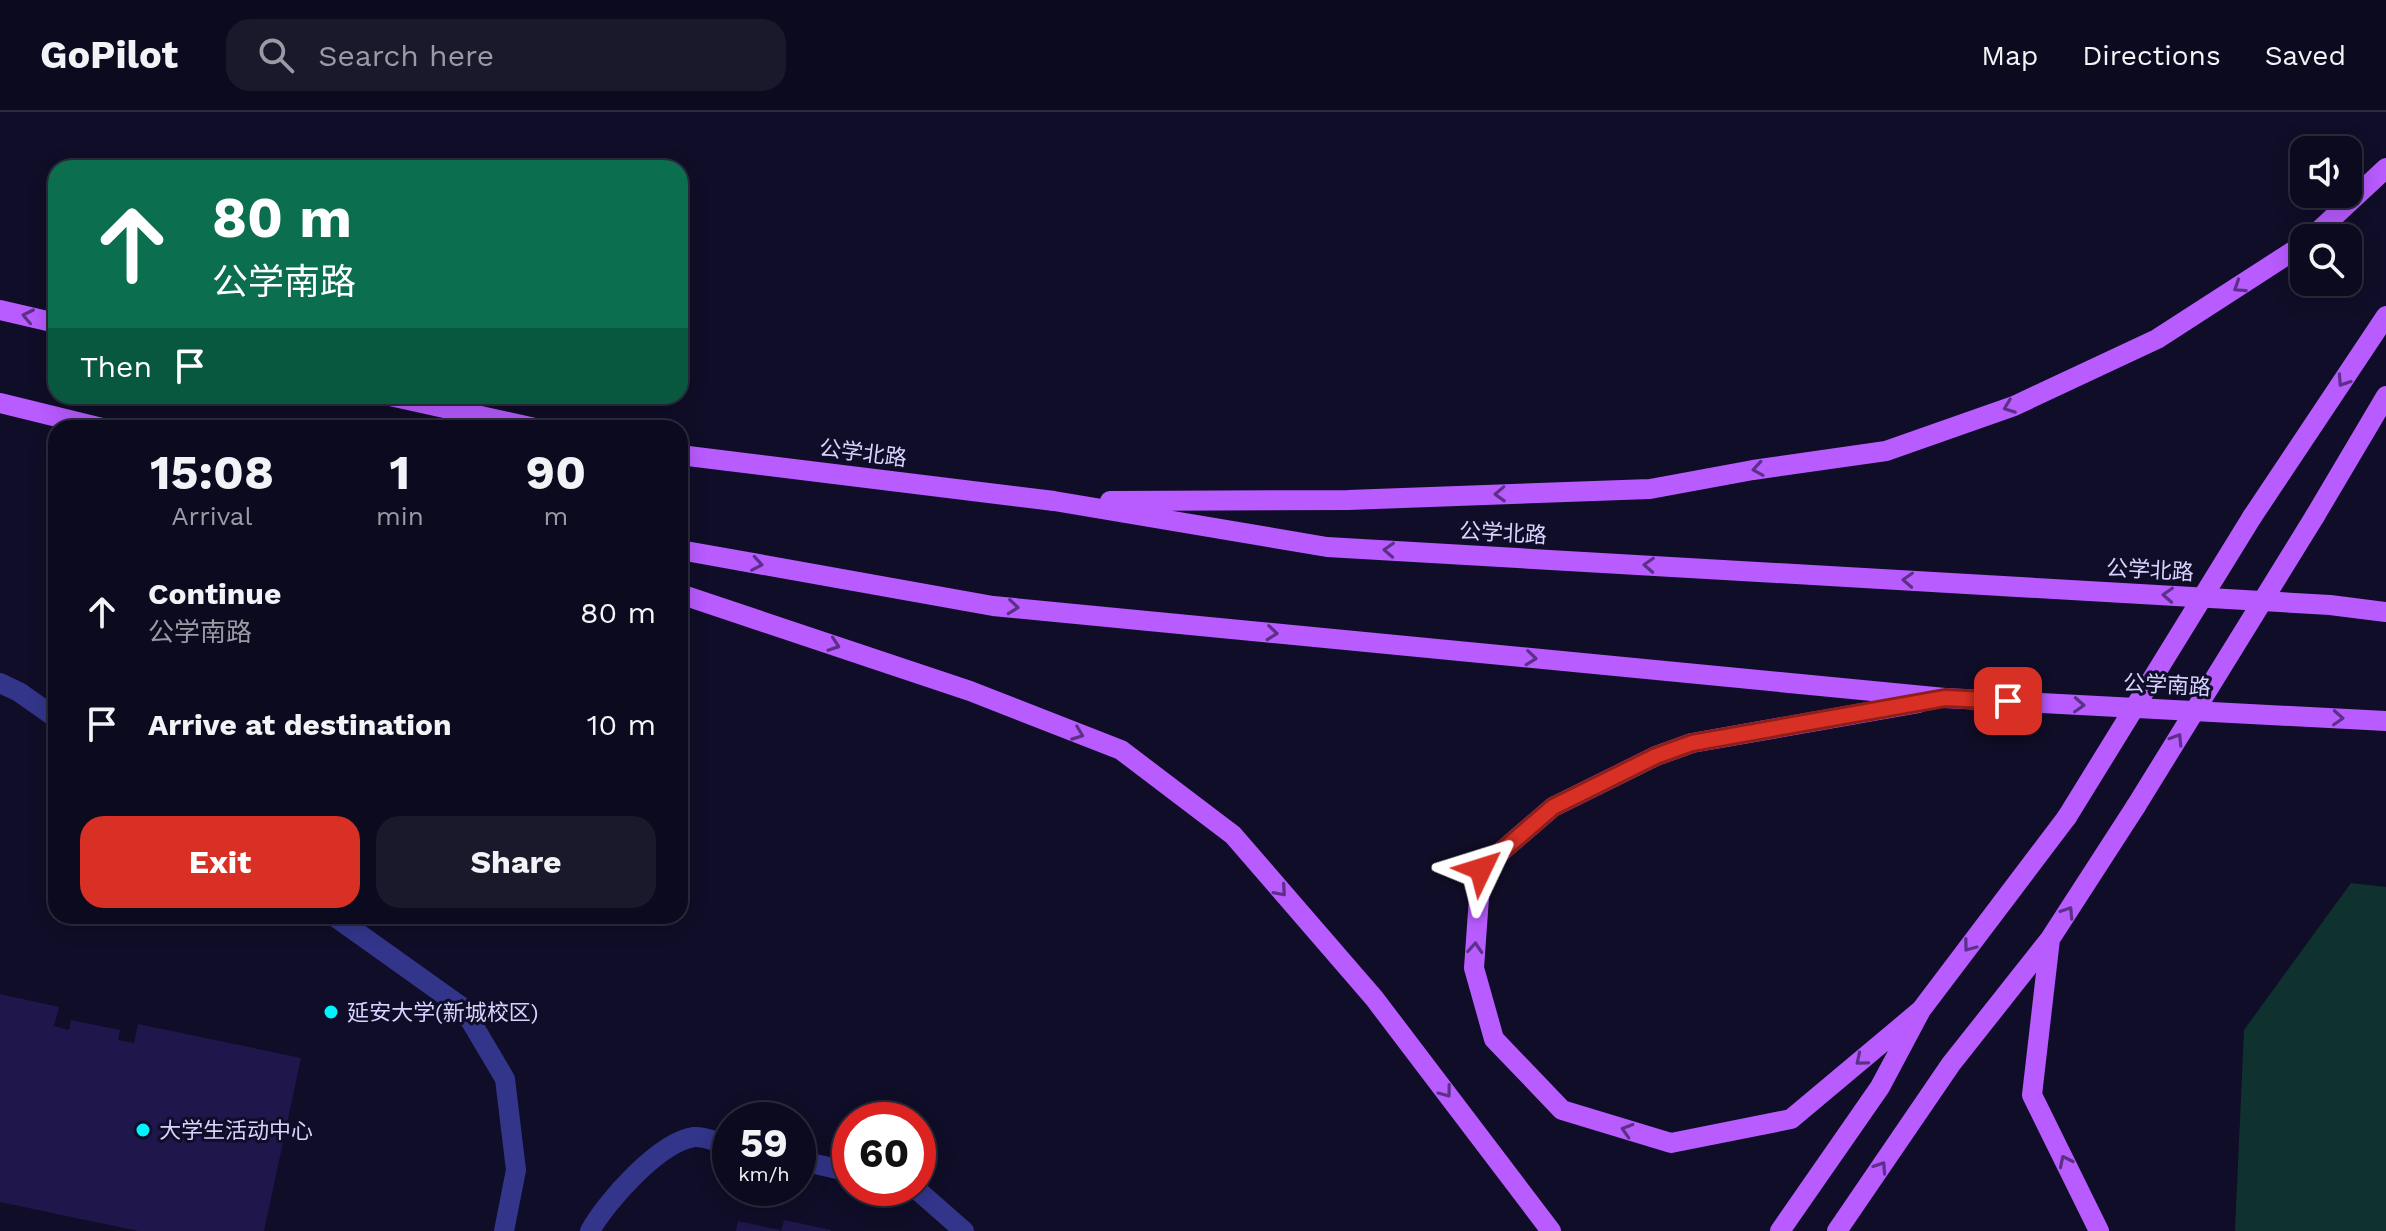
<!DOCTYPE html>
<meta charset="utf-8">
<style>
:root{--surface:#0c0a1e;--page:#1a182b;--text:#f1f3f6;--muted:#9a9aa4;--line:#2c2b3c;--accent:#d93025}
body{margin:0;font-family:"Work Sans","Noto Sans SC",sans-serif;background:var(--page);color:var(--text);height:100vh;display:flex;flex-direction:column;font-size:30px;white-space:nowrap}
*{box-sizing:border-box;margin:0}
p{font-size:26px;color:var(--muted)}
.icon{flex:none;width:44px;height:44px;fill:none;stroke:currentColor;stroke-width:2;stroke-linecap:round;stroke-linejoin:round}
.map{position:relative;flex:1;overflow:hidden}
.side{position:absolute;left:48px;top:308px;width:640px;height:504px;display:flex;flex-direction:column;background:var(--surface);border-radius:24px;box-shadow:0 4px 20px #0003,0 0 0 2px var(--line)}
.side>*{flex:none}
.banner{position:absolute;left:48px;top:48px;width:640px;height:244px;border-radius:24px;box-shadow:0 4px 20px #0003,0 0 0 2px var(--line);background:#0b6e4f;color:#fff;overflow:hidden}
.fabs{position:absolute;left:2290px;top:24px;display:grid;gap:16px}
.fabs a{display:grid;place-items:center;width:72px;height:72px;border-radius:16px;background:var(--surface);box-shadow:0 4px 20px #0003,0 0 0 2px var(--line);font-size:40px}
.speed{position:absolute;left:712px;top:990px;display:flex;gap:16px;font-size:40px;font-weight:700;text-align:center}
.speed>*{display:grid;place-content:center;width:104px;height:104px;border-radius:50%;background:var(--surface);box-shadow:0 4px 20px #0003,0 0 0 2px var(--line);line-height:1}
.speed small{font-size:20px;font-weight:400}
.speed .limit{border:12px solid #d22;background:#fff;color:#111}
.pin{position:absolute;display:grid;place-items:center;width:68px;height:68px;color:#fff;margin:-34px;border-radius:16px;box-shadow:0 4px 12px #0006}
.me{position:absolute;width:88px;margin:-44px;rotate:49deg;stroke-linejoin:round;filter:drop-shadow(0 0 6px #0008)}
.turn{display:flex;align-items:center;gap:28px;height:168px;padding:0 32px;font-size:36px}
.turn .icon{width:104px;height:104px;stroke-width:2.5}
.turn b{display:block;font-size:56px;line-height:68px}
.then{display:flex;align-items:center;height:76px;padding:0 32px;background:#0003;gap:16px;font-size:30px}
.eta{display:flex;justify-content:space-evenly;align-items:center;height:136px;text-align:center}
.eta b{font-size:48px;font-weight:700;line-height:56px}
.primary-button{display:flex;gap:16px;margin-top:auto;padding:16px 32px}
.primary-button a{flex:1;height:92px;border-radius:24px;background:var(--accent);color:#fff;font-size:32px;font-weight:700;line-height:92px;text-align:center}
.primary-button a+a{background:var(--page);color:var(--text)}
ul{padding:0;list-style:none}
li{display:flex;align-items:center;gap:24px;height:112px;padding:0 32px}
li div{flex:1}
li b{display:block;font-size:30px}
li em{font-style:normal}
header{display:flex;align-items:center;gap:48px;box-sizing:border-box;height:112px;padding:0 40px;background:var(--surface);border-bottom:2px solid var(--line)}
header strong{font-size:38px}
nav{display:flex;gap:44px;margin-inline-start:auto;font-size:28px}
.search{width:560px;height:72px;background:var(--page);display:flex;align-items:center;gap:20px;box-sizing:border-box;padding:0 28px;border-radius:24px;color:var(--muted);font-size:30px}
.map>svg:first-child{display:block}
</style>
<header>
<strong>GoPilot</strong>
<div class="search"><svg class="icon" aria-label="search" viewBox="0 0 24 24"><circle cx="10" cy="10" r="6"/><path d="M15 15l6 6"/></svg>Search here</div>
<nav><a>Map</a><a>Directions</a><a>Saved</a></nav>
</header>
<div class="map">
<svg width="2386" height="1119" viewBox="0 0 2386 1119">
<rect width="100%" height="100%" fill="#100d28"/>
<path fill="#0f322f" d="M 2351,771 L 2386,775 L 2386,1119 L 2235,1119 L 2244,918 Z"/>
<path fill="#1f174b" d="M 0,882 L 59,895 L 54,914 L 69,918 L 71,908 L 120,918 L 118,928 L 134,931 L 138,912 L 301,946 L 264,1119 L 138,1119 L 0,1090 Z
M 784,1108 L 831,1118 L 831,1119 L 781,1119 Z
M 738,1109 L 780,1118 L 780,1119 L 736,1119 Z"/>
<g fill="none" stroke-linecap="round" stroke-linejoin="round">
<path stroke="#33358b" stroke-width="20" d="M 798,1048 L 850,1060
M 915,1076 L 964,1119
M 590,1119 C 606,1090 659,1030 694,1025 C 704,1024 720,1031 730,1033"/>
<path stroke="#33358b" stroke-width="20" d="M 0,571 L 19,580 L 56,606
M 334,804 L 463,896 L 505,967 L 516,1058 L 504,1119"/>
<path stroke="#b85bff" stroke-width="20" d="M 2311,126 L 2386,56
M 0,198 L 56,211
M 390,284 L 535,316
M 0,291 L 102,316
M 680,343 L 1054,389 L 1327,435 L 2330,493 L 2386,500
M 1110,389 L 1348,388 L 1650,377 L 1753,358 L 1886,339 L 2014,294 L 2157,227 L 2304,132
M 2315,404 L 2386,284
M 2252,405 L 2386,204
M 680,438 L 993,494 L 1945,586 L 2386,609
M 680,482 L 970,579 L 1121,638 L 1233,723 L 1374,886 L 1551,1119
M 1919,591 L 1692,631 L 1656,644 L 1553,695 L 1481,757 L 1474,856 L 1494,927 L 1562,998 L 1671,1031 L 1791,1007 L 1921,898
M 2050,827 L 2032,983 L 2099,1119
M 1780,1119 L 1880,975 L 1921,898 L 2067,705
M 1837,1119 L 1951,952 L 2050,827 L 2136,694"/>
<path stroke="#b85bff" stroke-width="20" d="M 2136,694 L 2315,404
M 2067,705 L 2252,405"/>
</g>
<defs><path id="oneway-chevron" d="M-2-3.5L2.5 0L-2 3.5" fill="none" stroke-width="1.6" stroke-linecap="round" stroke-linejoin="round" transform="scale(2)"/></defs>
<g stroke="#5c3089">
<use href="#oneway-chevron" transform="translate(2239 175) rotate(147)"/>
<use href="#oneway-chevron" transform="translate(28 204) rotate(-168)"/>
<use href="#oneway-chevron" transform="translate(2343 269) rotate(124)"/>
<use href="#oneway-chevron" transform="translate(2009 295) rotate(159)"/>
<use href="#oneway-chevron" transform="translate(1758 357) rotate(171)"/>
<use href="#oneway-chevron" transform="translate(1500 382) rotate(178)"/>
<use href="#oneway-chevron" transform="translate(1389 438) rotate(-177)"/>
<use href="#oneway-chevron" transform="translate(757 452) rotate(10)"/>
<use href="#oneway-chevron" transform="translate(1649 453) rotate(-177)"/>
<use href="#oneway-chevron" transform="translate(1908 468) rotate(-177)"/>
<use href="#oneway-chevron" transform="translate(2168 483) rotate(-177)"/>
<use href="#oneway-chevron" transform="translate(1013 495) rotate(6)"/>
<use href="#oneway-chevron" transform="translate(1272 521) rotate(6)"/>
<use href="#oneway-chevron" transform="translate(834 533) rotate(19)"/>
<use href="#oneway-chevron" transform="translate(1531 546) rotate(6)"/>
<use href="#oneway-chevron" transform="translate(2079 593) rotate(3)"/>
<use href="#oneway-chevron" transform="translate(2338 606) rotate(3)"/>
<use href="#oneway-chevron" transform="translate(1078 622) rotate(21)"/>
<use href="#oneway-chevron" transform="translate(2177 627) rotate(-58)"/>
<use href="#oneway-chevron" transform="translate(1281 779) rotate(49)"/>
<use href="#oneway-chevron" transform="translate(2068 800) rotate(-57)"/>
<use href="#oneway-chevron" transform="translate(1969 834) rotate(127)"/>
<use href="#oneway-chevron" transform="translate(1475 836) rotate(-86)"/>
<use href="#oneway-chevron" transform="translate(1861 948) rotate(140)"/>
<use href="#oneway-chevron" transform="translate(1446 980) rotate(53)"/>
<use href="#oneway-chevron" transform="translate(1627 1018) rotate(-163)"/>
<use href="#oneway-chevron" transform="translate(2065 1049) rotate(-116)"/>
<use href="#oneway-chevron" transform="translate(1881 1055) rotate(-56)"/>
</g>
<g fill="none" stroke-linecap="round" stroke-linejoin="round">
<g stroke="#8d1f18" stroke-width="20">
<path id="route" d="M 1481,757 L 1553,695 L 1656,644 L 1692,631 L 1945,586 L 2008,589"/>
</g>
<use href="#route" stroke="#d93025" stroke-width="14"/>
</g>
<g fill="#00f4ff" stroke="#100d28" stroke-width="3">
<circle cx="331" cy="900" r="8"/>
<circle cx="143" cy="1018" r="8"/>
</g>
<g text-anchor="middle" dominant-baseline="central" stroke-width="6" stroke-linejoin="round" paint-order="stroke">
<g font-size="22" fill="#d6d4ff" stroke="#100d28">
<text transform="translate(863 341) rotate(7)">公学北路</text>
<text transform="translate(1503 421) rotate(3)">公学北路</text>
<text transform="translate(2150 458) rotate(3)">公学北路</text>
<text transform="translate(2167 573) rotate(3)">公学南路</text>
</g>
<g font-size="22" fill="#d6d4ff" stroke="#100d28" text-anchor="start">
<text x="347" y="900">延安大学(新城校区)</text>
<text x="159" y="1018">大学生活动中心</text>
</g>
</g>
</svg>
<div class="fabs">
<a><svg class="icon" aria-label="sound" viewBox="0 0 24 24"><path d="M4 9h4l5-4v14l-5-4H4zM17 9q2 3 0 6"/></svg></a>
<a><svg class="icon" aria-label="search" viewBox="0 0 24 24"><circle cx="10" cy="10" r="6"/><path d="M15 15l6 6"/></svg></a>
</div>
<div class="speed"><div>59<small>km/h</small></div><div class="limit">60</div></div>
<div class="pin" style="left:2008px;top:589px;background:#d93025"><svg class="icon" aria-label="arrive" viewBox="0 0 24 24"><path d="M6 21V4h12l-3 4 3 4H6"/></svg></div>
<svg class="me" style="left:1481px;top:757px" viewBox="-20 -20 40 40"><path d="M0-17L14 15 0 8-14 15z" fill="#d93025" stroke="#fff" stroke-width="4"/></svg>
<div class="banner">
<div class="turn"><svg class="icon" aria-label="ahead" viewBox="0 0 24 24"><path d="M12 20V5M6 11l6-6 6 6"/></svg><div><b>80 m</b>公学南路</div></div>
<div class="then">Then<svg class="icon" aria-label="arrive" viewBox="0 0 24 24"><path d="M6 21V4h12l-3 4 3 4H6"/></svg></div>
</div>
<section class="side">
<div class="eta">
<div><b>15:08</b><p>Arrival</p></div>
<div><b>1</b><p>min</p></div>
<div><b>90</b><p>m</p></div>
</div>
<ul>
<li><svg class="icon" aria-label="ahead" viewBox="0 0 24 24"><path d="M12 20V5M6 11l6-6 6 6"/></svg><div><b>Continue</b><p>公学南路</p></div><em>80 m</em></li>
<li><svg class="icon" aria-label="arrive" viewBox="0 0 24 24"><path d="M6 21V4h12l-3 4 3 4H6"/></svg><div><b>Arrive at destination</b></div><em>10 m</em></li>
</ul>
<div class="primary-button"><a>Exit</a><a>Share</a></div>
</section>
</div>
